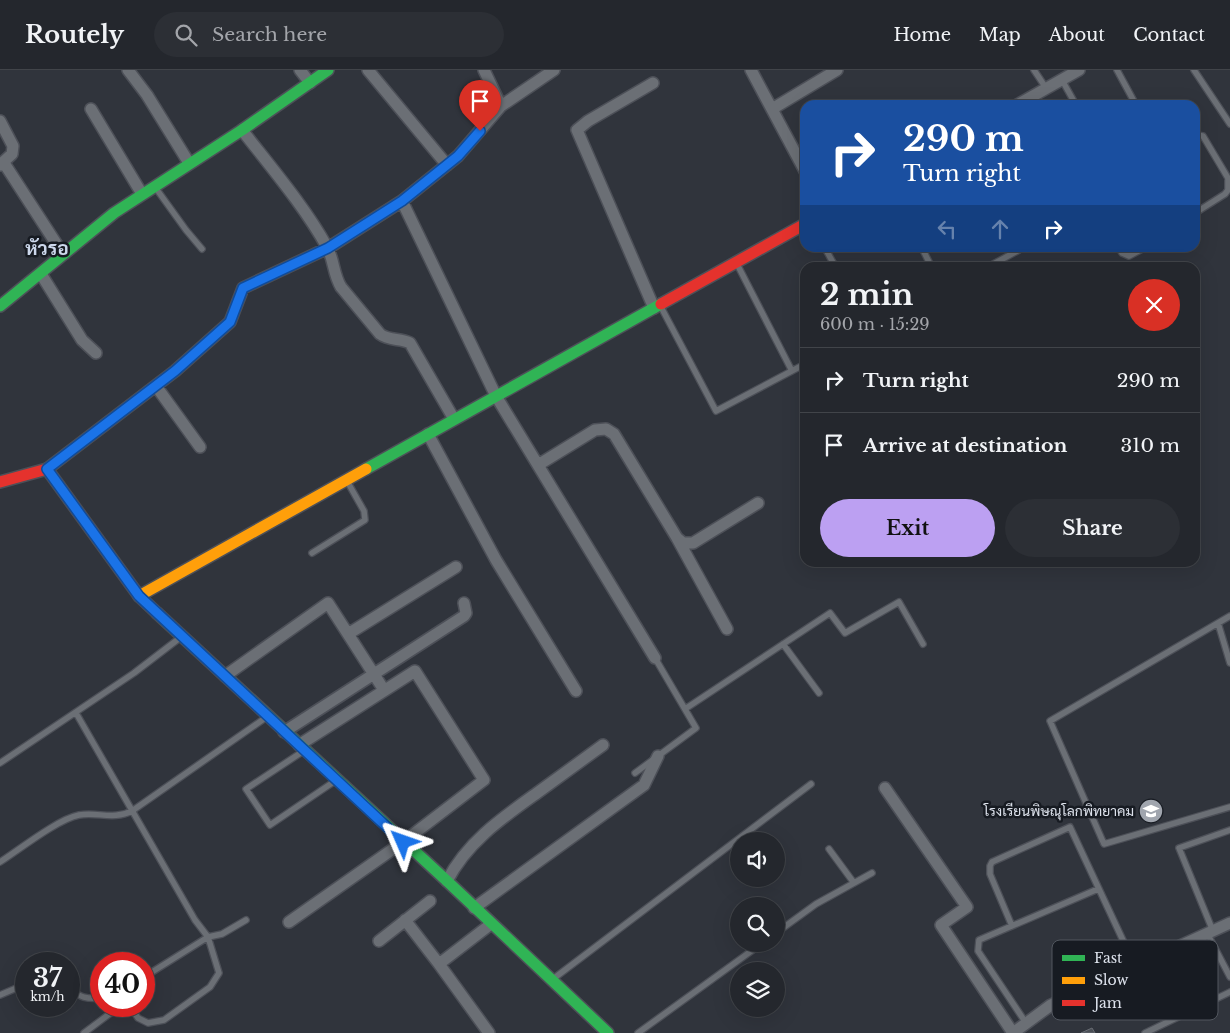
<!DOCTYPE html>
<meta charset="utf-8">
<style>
:root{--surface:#24272d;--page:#2c2f35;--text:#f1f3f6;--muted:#a3a5aa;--line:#414449;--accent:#bca0f2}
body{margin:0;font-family:"Libre Baskerville",Sarabun,serif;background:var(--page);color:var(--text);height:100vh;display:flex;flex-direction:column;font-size:19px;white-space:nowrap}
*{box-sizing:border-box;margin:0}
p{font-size:16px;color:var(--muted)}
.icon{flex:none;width:28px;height:28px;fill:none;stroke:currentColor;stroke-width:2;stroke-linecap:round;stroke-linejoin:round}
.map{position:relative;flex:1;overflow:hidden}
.sheet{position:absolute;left:800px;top:192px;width:400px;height:305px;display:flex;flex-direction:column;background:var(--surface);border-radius:15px;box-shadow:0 5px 20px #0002,0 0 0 1px var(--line)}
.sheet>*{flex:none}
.top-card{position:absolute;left:800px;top:30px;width:400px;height:152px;border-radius:15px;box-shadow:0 5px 20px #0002,0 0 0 1px var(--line);background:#1a4fa0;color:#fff;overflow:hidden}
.fabs{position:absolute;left:730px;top:762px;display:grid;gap:10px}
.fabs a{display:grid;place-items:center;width:55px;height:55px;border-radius:50%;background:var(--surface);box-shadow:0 5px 20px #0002,0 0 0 1px var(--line);font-size:25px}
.speed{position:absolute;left:15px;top:882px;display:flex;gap:10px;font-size:25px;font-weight:700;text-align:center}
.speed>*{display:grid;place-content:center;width:65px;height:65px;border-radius:50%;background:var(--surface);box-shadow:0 5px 20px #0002,0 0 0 1px var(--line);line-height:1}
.speed small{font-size:12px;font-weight:400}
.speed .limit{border:8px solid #d22;background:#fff;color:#111}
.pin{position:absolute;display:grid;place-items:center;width:42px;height:42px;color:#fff;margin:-51px -21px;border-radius:50% 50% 50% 0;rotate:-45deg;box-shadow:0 0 5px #0007}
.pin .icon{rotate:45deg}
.me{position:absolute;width:55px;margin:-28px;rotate:313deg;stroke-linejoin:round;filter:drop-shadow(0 0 4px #0008)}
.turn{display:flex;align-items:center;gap:18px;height:105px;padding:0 20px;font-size:22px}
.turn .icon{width:65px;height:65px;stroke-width:2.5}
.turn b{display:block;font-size:35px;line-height:42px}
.lanes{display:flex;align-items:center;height:48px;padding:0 20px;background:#0003;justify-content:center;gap:25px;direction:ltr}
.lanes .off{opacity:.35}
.round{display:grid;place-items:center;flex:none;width:52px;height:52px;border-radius:26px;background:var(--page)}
.overview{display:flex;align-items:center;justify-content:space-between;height:85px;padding:0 20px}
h1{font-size:30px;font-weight:700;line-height:38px}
.button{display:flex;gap:10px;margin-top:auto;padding:10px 20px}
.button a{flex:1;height:58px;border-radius:30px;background:var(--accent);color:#111;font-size:20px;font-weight:700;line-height:58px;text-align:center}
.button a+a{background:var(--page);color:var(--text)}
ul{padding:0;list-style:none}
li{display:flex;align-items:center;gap:15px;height:65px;padding:0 20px;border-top:1px solid var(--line)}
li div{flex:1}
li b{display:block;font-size:19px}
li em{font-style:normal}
header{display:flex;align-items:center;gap:30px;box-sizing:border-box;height:70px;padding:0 25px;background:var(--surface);border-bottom:1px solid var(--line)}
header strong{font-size:24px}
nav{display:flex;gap:28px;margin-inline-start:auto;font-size:18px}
.search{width:350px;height:45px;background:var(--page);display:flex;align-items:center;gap:12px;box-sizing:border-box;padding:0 18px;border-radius:28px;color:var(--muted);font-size:19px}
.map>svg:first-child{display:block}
</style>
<header>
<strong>Routely</strong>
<div class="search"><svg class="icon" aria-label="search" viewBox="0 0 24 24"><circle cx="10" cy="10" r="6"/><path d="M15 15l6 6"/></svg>Search here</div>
<nav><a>Home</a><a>Map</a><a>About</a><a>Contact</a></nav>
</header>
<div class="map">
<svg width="1230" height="963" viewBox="0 0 1230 963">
<rect width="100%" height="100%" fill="#30343c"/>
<path fill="#4b4f56" stroke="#696d74" d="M 1092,958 L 1095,963 L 1081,963 Z"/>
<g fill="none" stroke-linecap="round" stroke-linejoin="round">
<g stroke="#4d5058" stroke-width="8">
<path id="lane" d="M 1034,0 L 1046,18
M 1117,0 L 1136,35
M 1194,0 L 1230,54
M 1062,10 L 1076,35
M 1195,65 L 1203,66 L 1228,108 L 1228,120 L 1225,124 L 1195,143
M 155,117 L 186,160 L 202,179
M 825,178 L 836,198
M 922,178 L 932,198
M 1119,178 L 1122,183 L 1129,186 L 1144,178
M 737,194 L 792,301
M 986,198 L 1019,180 L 1017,178
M 661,237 L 716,341 L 805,294
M 312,483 L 365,450 L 364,441 L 347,411
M 1230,546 L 1050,651 L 1104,774 L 1230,737
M 1218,553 L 1230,593
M 783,574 L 819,623
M 685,639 L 830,543 L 845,563 L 899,532 L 923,574
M 76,643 L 195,850 L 208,867 L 222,864 L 246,850
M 305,680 L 246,719 L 270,755 L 335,711
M 0,693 L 134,603 L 181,567
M 635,703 L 696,658 L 655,588
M 829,779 L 854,813
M 0,792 C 20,779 58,749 79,745 C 98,742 114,750 132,741 L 268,646
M 1012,856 L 990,804 L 990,796 L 992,792 L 1070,757 L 1135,896
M 1213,861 L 1179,778 L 1230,760
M 776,863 L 816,834 L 872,803
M 1207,863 L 1230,907
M 553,909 L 811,714
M 69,918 C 81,928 86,929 101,928
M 0,925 L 26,914
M 130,936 L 138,948 L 148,953 L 164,950 L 210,917 L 219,903 L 208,867 L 144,907
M 1026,953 L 978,881 L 979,870 L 1098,819
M 84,963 L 120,936
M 638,963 L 761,874
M 1145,963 L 1230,922"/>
</g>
<g stroke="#4d5058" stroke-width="14">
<path id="street" d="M 128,0 L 147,25 L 189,93
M 300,0 L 310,13
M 368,0 L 447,95
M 484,0 L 501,36
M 751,0 L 805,101
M 653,13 L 588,51 L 577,60 L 654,238
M 1017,35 L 1079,0
M 91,39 L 142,124
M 772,39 L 837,0
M 0,51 L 13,76 L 12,84 L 0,95
M 242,60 C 270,96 305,137 327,177 C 334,189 333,204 341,217 L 380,264 C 389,271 400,268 410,273 L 454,349
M 4,93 L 63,184
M 402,131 L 496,326 L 655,588
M 41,204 L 82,270 L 96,283
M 156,316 L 200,377
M 428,364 L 496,490 L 576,621
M 538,395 L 595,360 L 606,359 L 614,364 L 677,468 L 683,473 L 693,473 L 758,433
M 47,399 L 175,301 L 230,252 L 243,218 L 328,178 L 402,131 L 458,86 L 501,36 L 554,0
M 677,468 L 727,559
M 348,564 L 456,497
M 225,606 L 328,533 L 384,620
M 284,662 L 464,546 L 466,543 L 464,533
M 885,718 L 967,837 L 941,855 L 1013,963
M 447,811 C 467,772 502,748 537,723 C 559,707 581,691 603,675
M 474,838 L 644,715 L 658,686
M 405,850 L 439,894
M 289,852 L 403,772 L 484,710 L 415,601 L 299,675
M 379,871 L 430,831
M 489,963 L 439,894 L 491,854
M 1013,963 L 1051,935 L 1230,853"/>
</g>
<g stroke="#4d5058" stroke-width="14">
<path id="fast" d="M 0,236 L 114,143 L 242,60 L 328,0
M 366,399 L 661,234
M 157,543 L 447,811 L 608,963"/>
</g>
<g stroke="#4d5058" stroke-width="14">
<path id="slow" d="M 139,526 L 366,399"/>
</g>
<g stroke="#4d5058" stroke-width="14">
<path id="jam" d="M 661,234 L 805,154
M 0,412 L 47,399 L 139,526 L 157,543"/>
</g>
<use href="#lane" stroke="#6b6f75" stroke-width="5.5"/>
<use href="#street" stroke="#6b6f75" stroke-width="11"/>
<use href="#fast" stroke="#30b455" stroke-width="11"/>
<use href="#slow" stroke="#ff9f0a" stroke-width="11"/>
<use href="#jam" stroke="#e5322d" stroke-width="11"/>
</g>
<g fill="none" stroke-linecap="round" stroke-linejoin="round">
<g stroke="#114b97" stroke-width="12">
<path id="route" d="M 403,772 L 139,526 L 47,399 L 175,301 L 230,252 L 243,218 L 328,178 L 402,131 L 458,86 L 480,61"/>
</g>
<use href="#route" stroke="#1a73e8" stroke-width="9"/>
</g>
<defs>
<g id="school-disc" transform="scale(1.25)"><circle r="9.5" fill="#a0a5ae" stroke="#171b22"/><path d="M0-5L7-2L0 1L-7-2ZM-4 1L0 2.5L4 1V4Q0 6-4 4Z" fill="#fff"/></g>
</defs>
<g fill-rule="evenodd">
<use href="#school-disc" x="1151" y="741"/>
</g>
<g text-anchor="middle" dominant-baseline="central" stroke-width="5" stroke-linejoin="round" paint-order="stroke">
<g font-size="14" fill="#dde2ec" stroke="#171b22" text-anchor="end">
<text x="1134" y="741">โรงเรียนพิษณุโลกพิทยาคม</text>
</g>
<g font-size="19" font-weight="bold" fill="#cdd8ec" stroke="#171b22">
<text x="47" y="178">หัวรอ</text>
</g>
</g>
<rect x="1052" y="870" width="166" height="80" rx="8" fill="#171b22" stroke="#52575f" stroke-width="1"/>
<rect x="1062" y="885" width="23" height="6" fill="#30b455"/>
<rect x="1062" y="907" width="23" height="7" fill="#ff9f0a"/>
<rect x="1062" y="930" width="23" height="6" fill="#e5322d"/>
<g font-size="14" fill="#dde2ec">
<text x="1094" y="893">Fast</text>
<text x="1094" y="915">Slow</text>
<text x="1094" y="938">Jam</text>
</g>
</svg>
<div class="fabs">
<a><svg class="icon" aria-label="sound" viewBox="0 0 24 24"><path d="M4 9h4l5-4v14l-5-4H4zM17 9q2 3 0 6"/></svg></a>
<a><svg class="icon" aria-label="search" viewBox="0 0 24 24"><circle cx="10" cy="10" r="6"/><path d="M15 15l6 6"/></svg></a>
<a><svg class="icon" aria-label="layers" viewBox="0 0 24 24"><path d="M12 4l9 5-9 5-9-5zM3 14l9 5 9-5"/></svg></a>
</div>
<div class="speed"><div>37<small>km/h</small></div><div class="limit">40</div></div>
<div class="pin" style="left:480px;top:61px;background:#d93025"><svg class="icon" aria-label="arrive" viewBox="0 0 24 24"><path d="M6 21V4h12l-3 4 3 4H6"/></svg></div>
<svg class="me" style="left:403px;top:772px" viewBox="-20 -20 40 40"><path d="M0-17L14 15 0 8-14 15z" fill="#1a73e8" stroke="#fff" stroke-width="4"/></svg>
<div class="top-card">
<div class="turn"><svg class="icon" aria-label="right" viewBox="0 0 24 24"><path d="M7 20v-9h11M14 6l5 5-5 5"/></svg><div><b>290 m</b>Turn right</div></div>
<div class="lanes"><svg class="icon off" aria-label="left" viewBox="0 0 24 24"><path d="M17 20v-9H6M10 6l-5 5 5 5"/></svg><svg class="icon off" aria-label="ahead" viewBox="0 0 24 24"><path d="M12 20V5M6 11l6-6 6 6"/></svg><svg class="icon" aria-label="right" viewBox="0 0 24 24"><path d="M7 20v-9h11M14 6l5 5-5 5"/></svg></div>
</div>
<section class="sheet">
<div class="overview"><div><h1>2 min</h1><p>600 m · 15:29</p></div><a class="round" style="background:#d93025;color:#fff"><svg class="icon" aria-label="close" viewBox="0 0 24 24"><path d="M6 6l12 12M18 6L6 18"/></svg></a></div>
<ul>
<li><svg class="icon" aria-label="right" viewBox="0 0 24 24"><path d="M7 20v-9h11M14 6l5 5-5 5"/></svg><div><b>Turn right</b></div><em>290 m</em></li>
<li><svg class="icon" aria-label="arrive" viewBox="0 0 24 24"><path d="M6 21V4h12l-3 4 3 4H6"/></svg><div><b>Arrive at destination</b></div><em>310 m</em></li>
</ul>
<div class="button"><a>Exit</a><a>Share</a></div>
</section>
</div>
